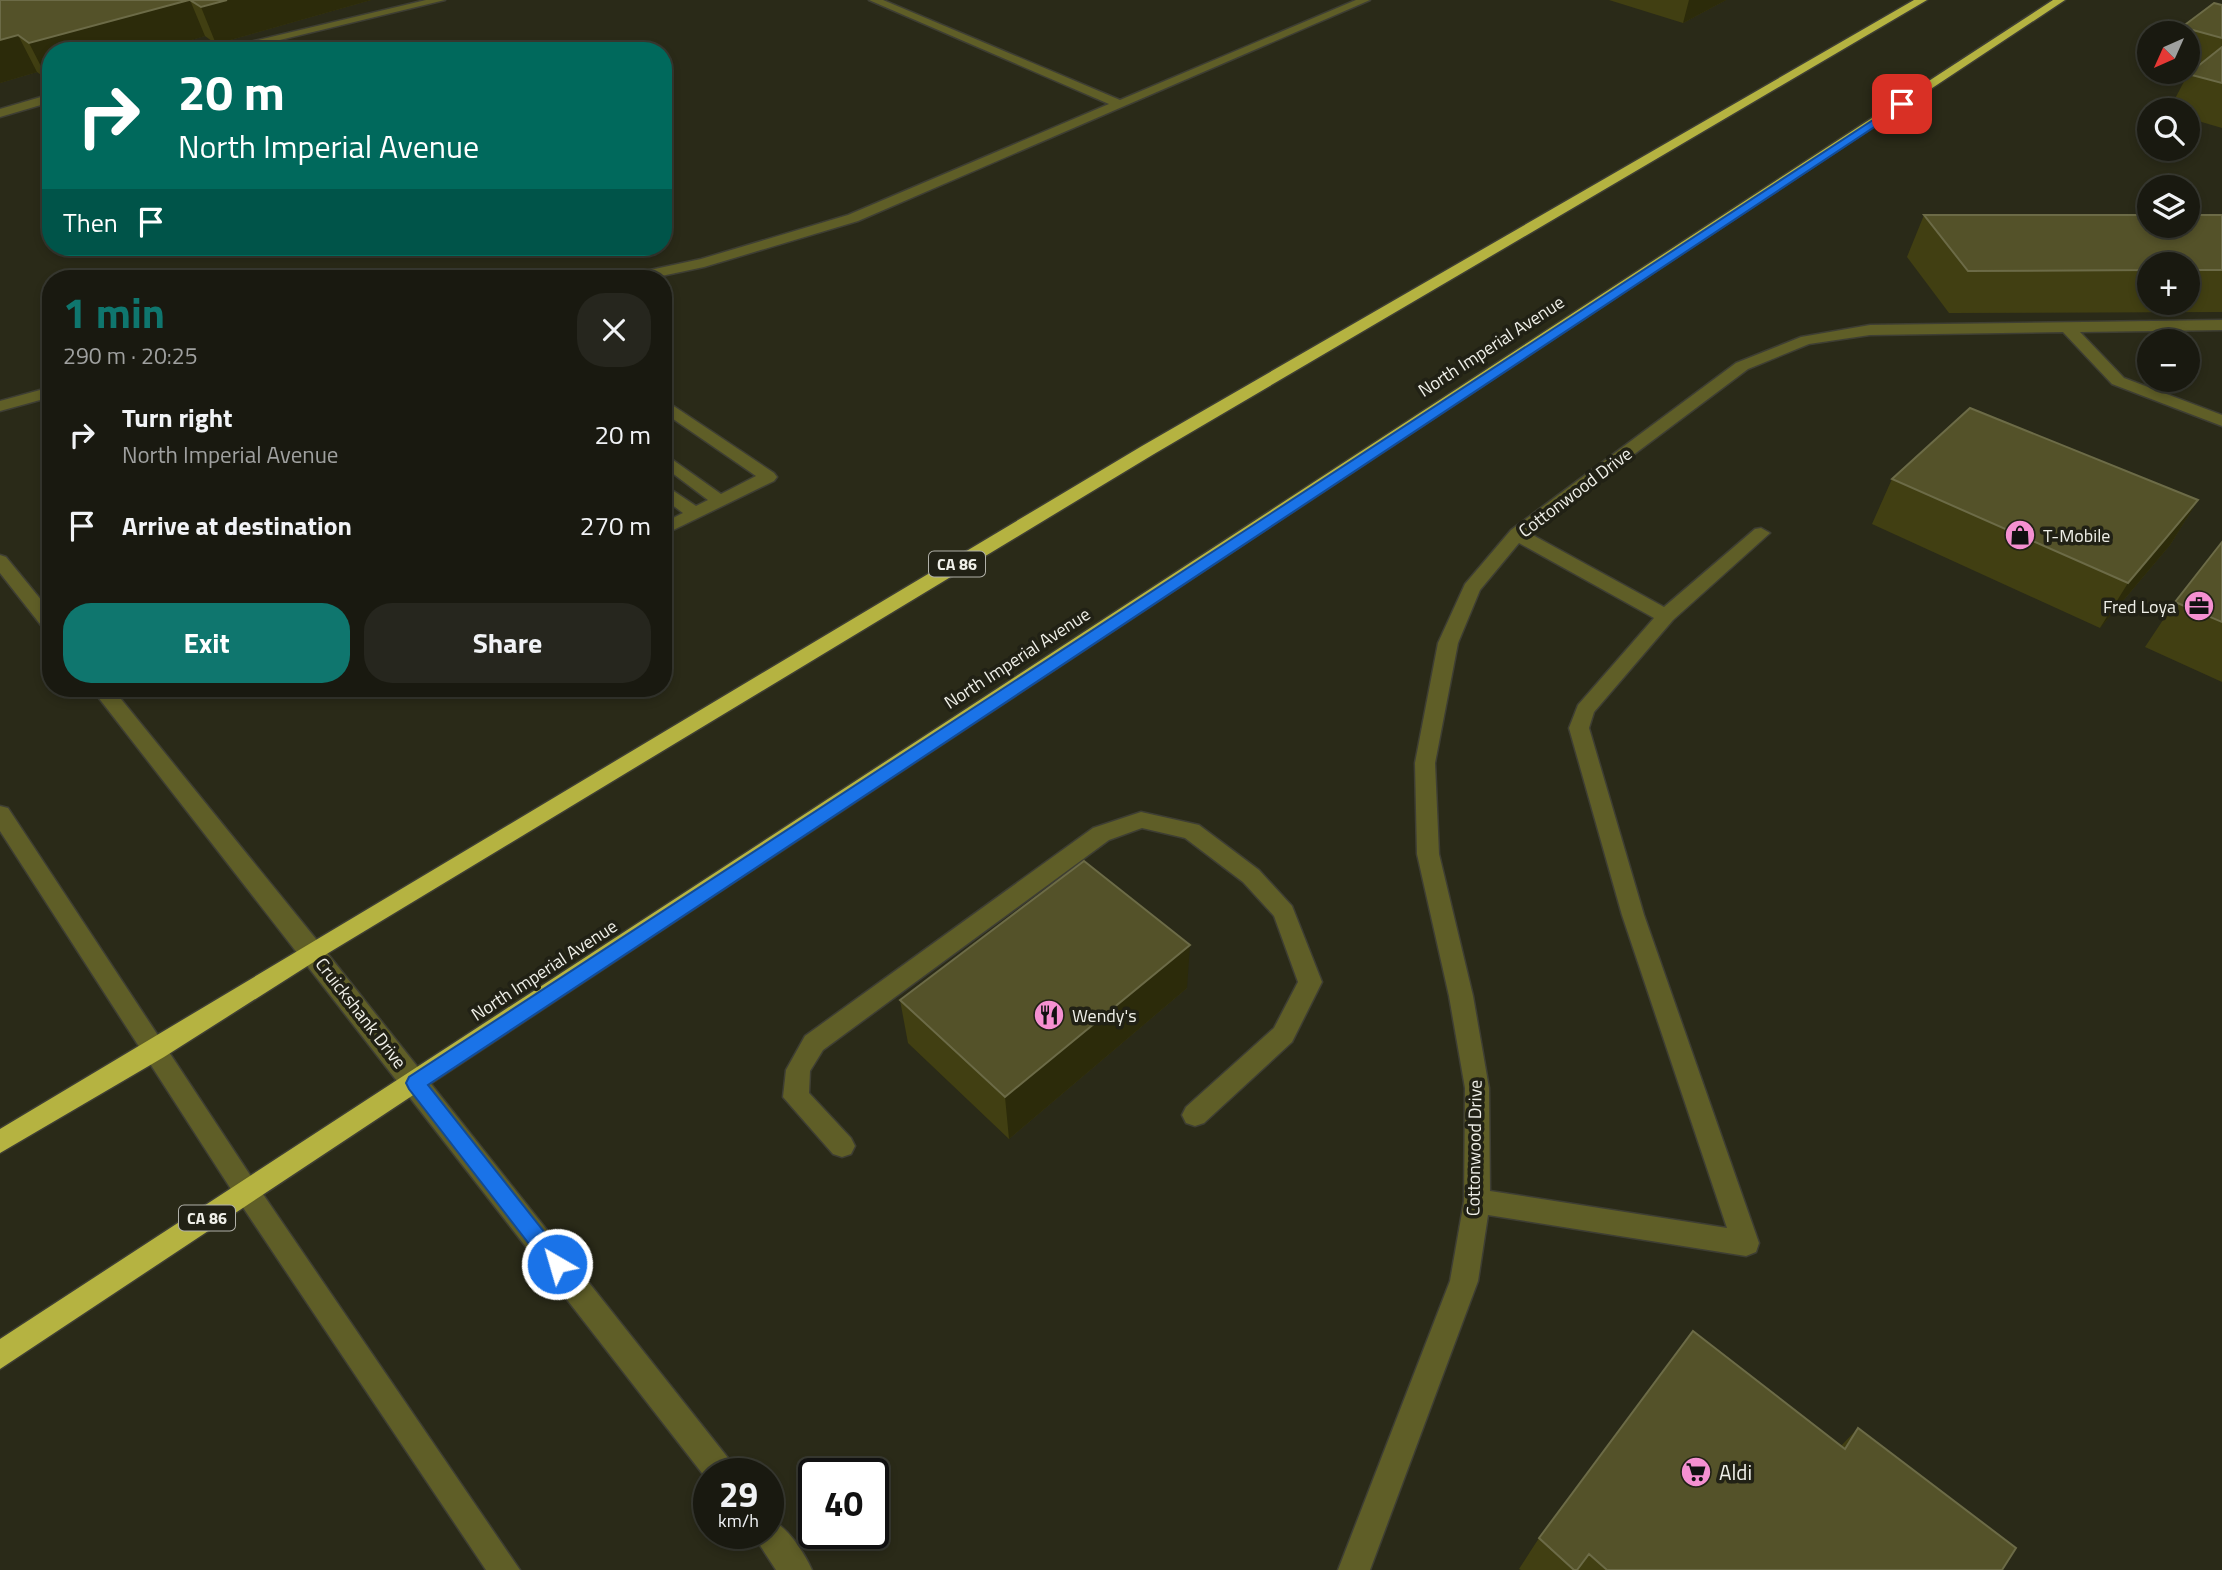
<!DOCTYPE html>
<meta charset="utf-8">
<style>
:root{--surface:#191910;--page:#26261e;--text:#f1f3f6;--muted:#9fa09f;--line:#373830;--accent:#0f766e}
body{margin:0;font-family:"Titillium Web",sans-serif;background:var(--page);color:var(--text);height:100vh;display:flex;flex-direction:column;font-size:26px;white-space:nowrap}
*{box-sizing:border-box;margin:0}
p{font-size:23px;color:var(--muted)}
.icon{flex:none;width:38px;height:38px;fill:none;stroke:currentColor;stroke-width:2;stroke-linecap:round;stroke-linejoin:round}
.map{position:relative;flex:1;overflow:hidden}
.sheet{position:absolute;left:42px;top:270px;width:630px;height:427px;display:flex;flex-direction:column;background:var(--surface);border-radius:28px;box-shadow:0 4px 10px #0003,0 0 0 2px var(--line)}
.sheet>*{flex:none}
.banner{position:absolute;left:42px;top:42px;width:630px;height:214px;border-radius:28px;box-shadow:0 4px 10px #0003,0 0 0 2px var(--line);background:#00695c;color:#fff;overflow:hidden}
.needle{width:46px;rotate:225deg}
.buttons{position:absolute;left:2137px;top:21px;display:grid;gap:14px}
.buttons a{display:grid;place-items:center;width:63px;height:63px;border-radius:50%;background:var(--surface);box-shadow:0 4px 10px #0003,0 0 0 2px var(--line);font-size:35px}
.speed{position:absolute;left:693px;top:1458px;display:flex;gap:14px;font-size:35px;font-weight:700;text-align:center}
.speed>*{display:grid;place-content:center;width:91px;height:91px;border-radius:50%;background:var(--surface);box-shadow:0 4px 10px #0003,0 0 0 2px var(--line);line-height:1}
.speed small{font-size:18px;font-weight:400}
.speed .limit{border:4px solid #111;border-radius:10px;background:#fff;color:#111}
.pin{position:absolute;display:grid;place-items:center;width:60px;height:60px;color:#fff;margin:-30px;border-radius:14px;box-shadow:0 4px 10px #0006}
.me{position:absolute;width:77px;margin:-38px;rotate:322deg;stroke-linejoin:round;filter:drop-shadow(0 0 5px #0008)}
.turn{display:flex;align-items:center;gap:24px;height:147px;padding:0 21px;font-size:32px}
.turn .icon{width:91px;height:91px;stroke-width:2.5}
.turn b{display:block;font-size:49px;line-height:60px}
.then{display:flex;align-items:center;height:66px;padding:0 21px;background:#0003;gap:14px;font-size:26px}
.round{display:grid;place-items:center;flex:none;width:74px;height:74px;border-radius:28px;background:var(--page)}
.head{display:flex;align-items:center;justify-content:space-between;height:119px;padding:0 21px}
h1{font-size:42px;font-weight:700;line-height:52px;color:var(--accent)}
.primary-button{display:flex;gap:14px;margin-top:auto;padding:14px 21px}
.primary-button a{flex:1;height:80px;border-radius:28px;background:var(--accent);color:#fff;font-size:28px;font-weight:700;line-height:80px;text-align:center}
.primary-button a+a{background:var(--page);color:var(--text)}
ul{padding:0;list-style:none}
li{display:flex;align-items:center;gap:21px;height:91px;padding:0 21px}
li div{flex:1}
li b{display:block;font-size:26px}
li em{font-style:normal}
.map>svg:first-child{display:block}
</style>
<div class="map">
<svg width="2222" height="1570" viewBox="0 0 2222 1570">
<rect width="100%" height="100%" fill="#212115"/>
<path fill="#2a2a18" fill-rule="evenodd" d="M 0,0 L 2222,0 L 2222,1570 L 0,1570 ZM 2149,33 L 2188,33 L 2188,72 L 2149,72 ZM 51,51 L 663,51 L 663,247 L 51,247 ZM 2149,110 L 2188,110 L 2188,149 L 2149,149 ZM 2149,187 L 2188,187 L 2188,226 L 2149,226 ZM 2149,264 L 2188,264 L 2188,303 L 2149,303 ZM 51,278 L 663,278 L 663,688 L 51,688 ZM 2149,341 L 2188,341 L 2188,380 L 2149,380 ZM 709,1474 L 768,1474 L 768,1533 L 709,1533 ZM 814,1474 L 873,1474 L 873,1533 L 814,1533 Z"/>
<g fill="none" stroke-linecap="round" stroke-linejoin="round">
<g stroke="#3e3e33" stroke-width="3">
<path id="minor" d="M 426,0 L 445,0 L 234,51 L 212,51 Z
M 869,0 L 883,0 L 1120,100 L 1356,0 L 1370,0 L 858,221 L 704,267 L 652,278 L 625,278 L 627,275 L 701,259 L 848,215 L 1109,104 Z
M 51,94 L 51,102 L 0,117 L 0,109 Z
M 2222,320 L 2222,330 L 2080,332 L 2124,378 L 2222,415 L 2222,426 L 2112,384 L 2063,332 L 1870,335 L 1809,344 L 1748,369 L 1529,533 L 1664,607 L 1755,529 L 1761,528 L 1770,533 L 1673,620 L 1594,712 L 1589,728 L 1644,915 L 1759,1243 L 1756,1252 L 1746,1256 L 1488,1215 L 1478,1281 L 1370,1570 L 1338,1570 L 1450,1281 L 1464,1201 L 1465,1088 L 1449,996 L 1417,854 L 1415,763 L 1438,643 L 1465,584 L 1511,530 L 1736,363 L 1801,337 L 1870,325 ZM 1519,543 L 1654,618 L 1578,705 L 1569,728 L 1622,915 L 1727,1228 L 1490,1191 L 1489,1088 L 1473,996 L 1439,854 L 1435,763 L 1458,643 L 1480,590 Z
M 51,387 L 51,397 L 0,411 L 0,401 Z
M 663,399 L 774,473 L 777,477 L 774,481 L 663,535 L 663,523 L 683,513 L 663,498 L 663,484 L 696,506 L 708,500 L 663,466 L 663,453 L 721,494 L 756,476 L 663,412 Z
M 0,555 L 6,557 L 51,612 L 51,631 L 44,629 L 0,573 Z
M 91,688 L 112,688 L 320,944 L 732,1463 L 736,1474 L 709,1474 L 709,1482 Z
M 0,806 L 8,808 L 256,1184 L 520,1570 L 486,1570 L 238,1200 L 0,831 Z
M 1141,812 L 1199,825 L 1259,870 L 1292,906 L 1322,982 L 1292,1042 L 1204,1123 L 1195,1126 L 1186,1123 L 1182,1115 L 1186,1107 L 1274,1028 L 1298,982 L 1274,916 L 1243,882 L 1185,838 L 1142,828 L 1109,840 L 823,1050 L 810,1071 L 809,1093 L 851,1138 L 855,1146 L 851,1154 L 842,1157 L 833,1154 L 783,1097 L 786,1070 L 805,1036 L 1093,828 Z
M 768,1518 C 787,1526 804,1552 812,1570 L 776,1570 L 752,1533 L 768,1533 Z"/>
</g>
<g stroke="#3e3e33" stroke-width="3">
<path id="highway" d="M 1914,0 L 1927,0 L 1154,454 L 320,958 L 164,1057 L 0,1153 L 0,1129 L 1142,446 Z
M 2053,0 L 2065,0 L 0,1369 L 0,1339 Z"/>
</g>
<use href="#minor" fill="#5f5e27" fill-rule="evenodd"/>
<use href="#highway" fill="#b5b341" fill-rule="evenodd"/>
</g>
<path fill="#413f12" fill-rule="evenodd" d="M 0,0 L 371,0 L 216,44 L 205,36 L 48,80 L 37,72 L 0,83 Z
M 1609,0 L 1726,0 L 1683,23 Z
M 2222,5 L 2222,128 L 2188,118 L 2188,110 L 2169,110 L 2188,74 L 2202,63 L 2188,58 L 2188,33 L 2179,33 L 2182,27 Z
M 1924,215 L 2222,215 L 2222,312 L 1949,313 L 1907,257 ZM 2149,264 L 2188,264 L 2188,303 L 2149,303 Z
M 1892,479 L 2198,500 L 2170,545 L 2100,628 L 1872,524 Z
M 2222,542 L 2222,682 L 2145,647 L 2175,602 Z
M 1187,988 L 1009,1139 L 908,1043 L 900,1000 Z
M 1858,1428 L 2002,1570 L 1521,1570 L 1519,1569 L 1539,1538 L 1841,1446 Z"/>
<path fill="#2c2b0a" d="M 190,0 L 205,36 L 154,51 L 51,51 L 51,80 L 48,80 L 29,43 Z
M 227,0 L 371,0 L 216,44 L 201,7 Z
M 1689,0 L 1726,0 L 1683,23 Z
M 18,35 L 37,72 L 0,83 L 0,40 Z
M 2198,500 L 2170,545 L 2100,628 L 2128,583 Z
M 1190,945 L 1187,988 L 1009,1139 L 1005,1097 Z"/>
<path fill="#545229" stroke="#6c6b47" stroke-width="2" d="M 0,0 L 189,0 L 29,43 L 18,35 L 0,40 Z
M 190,0 L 227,0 L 201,7 Z
M 2214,3 L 2222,5 L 2222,38 L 2182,27 Z
M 2222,47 L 2222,83 L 2188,74 Z
M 1924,215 L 2149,215 L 2149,226 L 2188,226 L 2188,215 L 2222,215 L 2222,270 L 2188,270 L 2188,264 L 2149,264 L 2149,270 L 1968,271 Z
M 1970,408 L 2198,500 L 2128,583 L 1892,479 Z
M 2222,542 L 2222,622 L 2175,602 Z
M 1084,861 L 1190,945 L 1005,1097 L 900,1000 Z
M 1693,1331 L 1845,1449 L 1858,1428 L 2016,1548 L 2002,1570 L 1607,1570 L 1589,1554 L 1577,1570 L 1574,1570 L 1539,1538 Z"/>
<path fill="#1a73e8" stroke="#114b97" stroke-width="2" d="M 1902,101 L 1906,106 L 428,1085 L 564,1257 L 567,1264 L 564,1271 L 557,1274 L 550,1271 L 409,1089 L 406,1083 L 409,1077 Z"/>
<defs>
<g id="shop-disc" transform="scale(1.575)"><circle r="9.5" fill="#f590d1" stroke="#212115"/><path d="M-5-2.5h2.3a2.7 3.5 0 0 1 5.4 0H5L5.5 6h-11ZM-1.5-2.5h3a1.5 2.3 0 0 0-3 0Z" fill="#111"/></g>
<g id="office-disc" transform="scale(1.575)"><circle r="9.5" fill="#f590d1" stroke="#212115"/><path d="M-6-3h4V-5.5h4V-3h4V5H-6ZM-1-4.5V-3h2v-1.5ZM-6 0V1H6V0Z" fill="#111"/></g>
<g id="restaurant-disc" transform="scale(1.575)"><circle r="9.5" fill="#f590d1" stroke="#212115"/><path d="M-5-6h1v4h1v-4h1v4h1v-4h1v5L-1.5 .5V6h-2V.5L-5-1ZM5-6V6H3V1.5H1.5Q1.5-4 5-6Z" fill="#111"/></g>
<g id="supermarket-disc" transform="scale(1.575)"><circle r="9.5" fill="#f590d1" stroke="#212115"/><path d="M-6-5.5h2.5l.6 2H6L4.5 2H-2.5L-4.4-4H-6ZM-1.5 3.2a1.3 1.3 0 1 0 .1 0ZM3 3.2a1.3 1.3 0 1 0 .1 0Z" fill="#111"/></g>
</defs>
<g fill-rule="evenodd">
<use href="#shop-disc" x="2020" y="535"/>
<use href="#office-disc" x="2199" y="606"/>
<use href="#restaurant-disc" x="1049" y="1015"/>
<use href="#supermarket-disc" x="1696" y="1472"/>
</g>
<g text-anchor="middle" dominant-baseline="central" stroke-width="7" stroke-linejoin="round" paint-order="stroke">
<g fill="#212115" stroke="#b1b1a9" stroke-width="2">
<rect x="929" y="551.5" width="56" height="25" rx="5"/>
<rect x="179" y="1205.5" width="56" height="25" rx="5"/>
</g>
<g font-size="16" font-weight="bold" fill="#efefe8">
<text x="957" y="564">CA 86</text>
<text x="207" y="1218">CA 86</text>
</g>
<g font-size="18" fill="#efefe8" stroke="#212115">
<text transform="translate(1491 346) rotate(-33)">North Imperial Avenue</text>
<text transform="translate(1575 492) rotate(-37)">Cottonwood Drive</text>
<text transform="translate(1017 658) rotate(-33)">North Imperial Avenue</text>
<text transform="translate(544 970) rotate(-33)">North Imperial Avenue</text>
<text transform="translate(361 1013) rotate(52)">Cruickshank Drive</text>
<text transform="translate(1474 1148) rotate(-89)">Cottonwood Drive</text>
</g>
<g font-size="18" fill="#efefe8" stroke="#212115" text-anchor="start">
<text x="2043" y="535">T-Mobile</text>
<text x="2176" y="606" text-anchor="end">Fred Loya</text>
<text x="1072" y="1015">Wendy's</text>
</g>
<g font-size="21" fill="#efefe8" stroke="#212115" text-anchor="start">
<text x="1719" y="1472">Aldi</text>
</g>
</g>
</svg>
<div class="buttons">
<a><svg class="needle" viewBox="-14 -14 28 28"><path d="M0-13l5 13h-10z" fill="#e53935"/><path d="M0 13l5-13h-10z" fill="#9fa09f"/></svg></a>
<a><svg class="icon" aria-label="search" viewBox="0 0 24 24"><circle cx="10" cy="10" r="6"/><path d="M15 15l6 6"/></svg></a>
<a><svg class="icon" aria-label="layers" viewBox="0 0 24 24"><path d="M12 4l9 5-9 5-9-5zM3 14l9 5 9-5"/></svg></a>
<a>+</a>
<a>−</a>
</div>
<div class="speed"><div>29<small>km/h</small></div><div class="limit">40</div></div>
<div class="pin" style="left:1902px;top:104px;background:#d93025"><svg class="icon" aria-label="arrive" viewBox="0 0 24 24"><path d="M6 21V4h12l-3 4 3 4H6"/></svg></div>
<svg class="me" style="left:557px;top:1264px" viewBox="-20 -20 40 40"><circle r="17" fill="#1a73e8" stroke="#fff" stroke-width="3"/><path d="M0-11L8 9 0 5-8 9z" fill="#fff"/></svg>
<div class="banner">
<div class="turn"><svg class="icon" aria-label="right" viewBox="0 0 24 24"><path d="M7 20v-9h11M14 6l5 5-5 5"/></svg><div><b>20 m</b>North Imperial Avenue</div></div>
<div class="then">Then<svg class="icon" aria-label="arrive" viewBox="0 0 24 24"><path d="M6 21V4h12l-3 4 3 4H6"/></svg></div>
</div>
<section class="sheet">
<div class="head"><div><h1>1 min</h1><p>290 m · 20:25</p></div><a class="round"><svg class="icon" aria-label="close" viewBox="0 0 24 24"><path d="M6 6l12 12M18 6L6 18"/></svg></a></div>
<ul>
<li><svg class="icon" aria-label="right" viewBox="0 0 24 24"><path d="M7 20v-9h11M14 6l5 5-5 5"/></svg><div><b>Turn right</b><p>North Imperial Avenue</p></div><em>20 m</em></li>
<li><svg class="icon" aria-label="arrive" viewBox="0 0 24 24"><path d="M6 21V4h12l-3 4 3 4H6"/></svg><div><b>Arrive at destination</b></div><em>270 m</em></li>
</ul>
<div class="primary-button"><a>Exit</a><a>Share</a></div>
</section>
</div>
